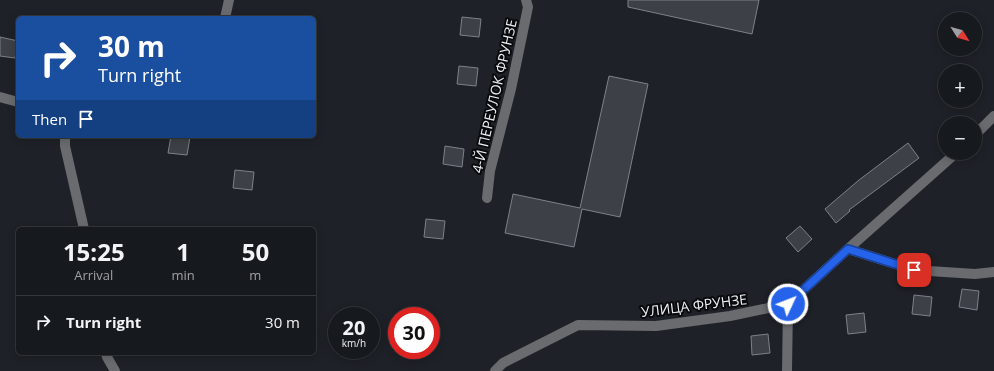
<!DOCTYPE html>
<meta charset="utf-8">
<style>
:root{--surface:#16191d;--page:#23262a;--text:#f1f3f6;--muted:#9ea0a4;--line:#35383b}
body{margin:0;font-family:"Open Sans",sans-serif;background:var(--page);color:var(--text);height:100vh;display:flex;flex-direction:column;font-size:15px;white-space:nowrap}
*{box-sizing:border-box;margin:0}
p{font-size:13px;color:var(--muted)}
.icon{flex:none;width:22px;height:22px;fill:none;stroke:currentColor;stroke-width:2;stroke-linecap:round;stroke-linejoin:round}
.map{position:relative;flex:1;overflow:hidden}
.sheet{position:absolute;left:16px;top:227px;width:300px;height:128px;display:flex;flex-direction:column;background:var(--surface);border-radius:6px;box-shadow:0 2px 10px #0003,0 0 0 1px var(--line)}
.sheet>*{flex:none}
.guide{position:absolute;left:16px;top:16px;width:300px;height:122px;border-radius:6px;box-shadow:0 2px 10px #0003,0 0 0 1px var(--line);background:#1a4fa0;color:#fff;overflow:hidden}
.needle{width:26px;rotate:127deg}
.buttons{position:absolute;left:938px;top:12px;display:grid;gap:8px}
.buttons a{display:grid;place-items:center;width:44px;height:44px;border-radius:50%;background:var(--surface);box-shadow:0 2px 10px #0003,0 0 0 1px var(--line);font-size:20px}
.speed{position:absolute;left:328px;top:307px;display:flex;gap:8px;font-size:20px;font-weight:700;text-align:center}
.speed>*{display:grid;place-content:center;width:52px;height:52px;border-radius:50%;background:var(--surface);box-shadow:0 2px 10px #0003,0 0 0 1px var(--line);line-height:1}
.speed small{font-size:10px;font-weight:400}
.speed .limit{border:6px solid #d22;background:#fff;color:#111}
.pin{position:absolute;display:grid;place-items:center;width:34px;height:34px;color:#fff;margin:-17px;border-radius:8px;box-shadow:0 2px 6px #0006}
.me{position:absolute;width:44px;margin:-22px;rotate:47deg;stroke-linejoin:round;filter:drop-shadow(0 0 3px #0008)}
.turn{display:flex;align-items:center;gap:14px;height:84px;padding:0 16px;font-size:18px}
.turn .icon{width:52px;height:52px;stroke-width:2.5}
.turn b{display:block;font-size:28px;line-height:34px}
.then{display:flex;align-items:center;height:38px;padding:0 16px;background:#0003;gap:8px;font-size:15px}
.eta{display:flex;justify-content:space-evenly;align-items:center;height:68px;text-align:center}
.eta b{font-size:24px;font-weight:700;line-height:28px}
ul{padding:0;list-style:none}
li{display:flex;align-items:center;gap:12px;height:52px;padding:0 16px;border-top:1px solid var(--line)}
li div{flex:1}
li b{display:block;font-size:15px}
li em{font-style:normal}
.map>svg:first-child{display:block}
</style>
<div class="map">
<svg width="994" height="371" viewBox="0 0 994 371">
<rect width="100%" height="100%" fill="#1e2127"/>
<path fill="#3d4147" stroke="#7d8189" d="M 628,0 L 759,0 L 752,34 L 628,7 Z
M 462,17 L 481,19 L 479,37 L 460,35 Z
M 0,37 L 18,41 L 15,58 L 0,56 Z
M 459,66 L 478,68 L 476,86 L 457,84 Z
M 609,76 L 648,84 L 620,217 L 582,209 L 574,247 L 505,233 L 513,194 L 580,208 Z
M 171,136 L 190,137 L 187,155 L 168,153 Z
M 908,143 L 919,158 L 849,210 L 850,211 L 836,223 L 825,209 L 859,180 Z
M 445,146 L 464,149 L 462,167 L 443,164 Z
M 235,170 L 254,172 L 252,190 L 233,188 Z
M 426,219 L 445,221 L 443,239 L 424,237 Z
M 800,226 L 812,239 L 798,252 L 786,238 Z
M 962,289 L 979,291 L 977,310 L 959,307 Z
M 914,295 L 932,297 L 930,316 L 912,314 Z
M 864,313 L 866,332 L 848,334 L 846,315 Z
M 768,334 L 770,353 L 752,355 L 751,336 Z"/>
<g fill="none" stroke-linecap="round" stroke-linejoin="round">
<path stroke="#696b6e" stroke-width="10" d="M 0,97 L 18,102"/>
<path stroke="#696b6e" stroke-width="10" d="M 225,18 L 229,0
M 975,135 L 994,116
M 65,136 L 65,146 L 84,229
M 487,198 L 490,171 L 511,89 L 528,7 L 526,0
M 848,249 L 914,270 L 975,274 L 994,272
M 788,304 L 848,249 L 956,153
M 106,353 L 107,357 L 115,371
M 495,371 L 503,363 L 578,325 L 656,326 L 730,316 L 788,304
M 787,371 L 788,304"/>
</g>
<g fill="none" stroke-linecap="round" stroke-linejoin="round">
<g stroke="#184099" stroke-width="10">
<path id="route" d="M 788,304 L 848,249 L 914,270"/>
</g>
<use href="#route" stroke="#2563eb" stroke-width="7"/>
</g>
<g text-anchor="middle" dominant-baseline="central" stroke-width="4" stroke-linejoin="round" paint-order="stroke">
<g font-size="14" fill="#eff1f5" stroke="#090a0d">
<text transform="translate(494 96) rotate(-77)">4-Й ПЕРЕУЛОК ФРУНЗЕ</text>
<text transform="translate(694 305) rotate(-7)">УЛИЦА ФРУНЗЕ</text>
</g>
</g>
</svg>
<div class="buttons">
<a><svg class="needle" viewBox="-14 -14 28 28"><path d="M0-13l5 13h-10z" fill="#e53935"/><path d="M0 13l5-13h-10z" fill="#9ea0a4"/></svg></a>
<a>+</a>
<a>−</a>
</div>
<div class="speed"><div>20<small>km/h</small></div><div class="limit">30</div></div>
<div class="pin" style="left:914px;top:270px;background:#d93025"><svg class="icon" aria-label="arrive" viewBox="0 0 24 24"><path d="M6 21V4h12l-3 4 3 4H6"/></svg></div>
<svg class="me" style="left:788px;top:304px" viewBox="-20 -20 40 40"><circle r="17" fill="#2563eb" stroke="#fff" stroke-width="3"/><path d="M0-11L8 9 0 5-8 9z" fill="#fff"/></svg>
<div class="guide">
<div class="turn"><svg class="icon" aria-label="right" viewBox="0 0 24 24"><path d="M7 20v-9h11M14 6l5 5-5 5"/></svg><div><b>30 m</b>Turn right</div></div>
<div class="then">Then<svg class="icon" aria-label="arrive" viewBox="0 0 24 24"><path d="M6 21V4h12l-3 4 3 4H6"/></svg></div>
</div>
<section class="sheet">
<div class="eta">
<div><b>15:25</b><p>Arrival</p></div>
<div><b>1</b><p>min</p></div>
<div><b>50</b><p>m</p></div>
</div>
<ul>
<li><svg class="icon" aria-label="right" viewBox="0 0 24 24"><path d="M7 20v-9h11M14 6l5 5-5 5"/></svg><div><b>Turn right</b></div><em>30 m</em></li>
</ul>
</section>
</div>
